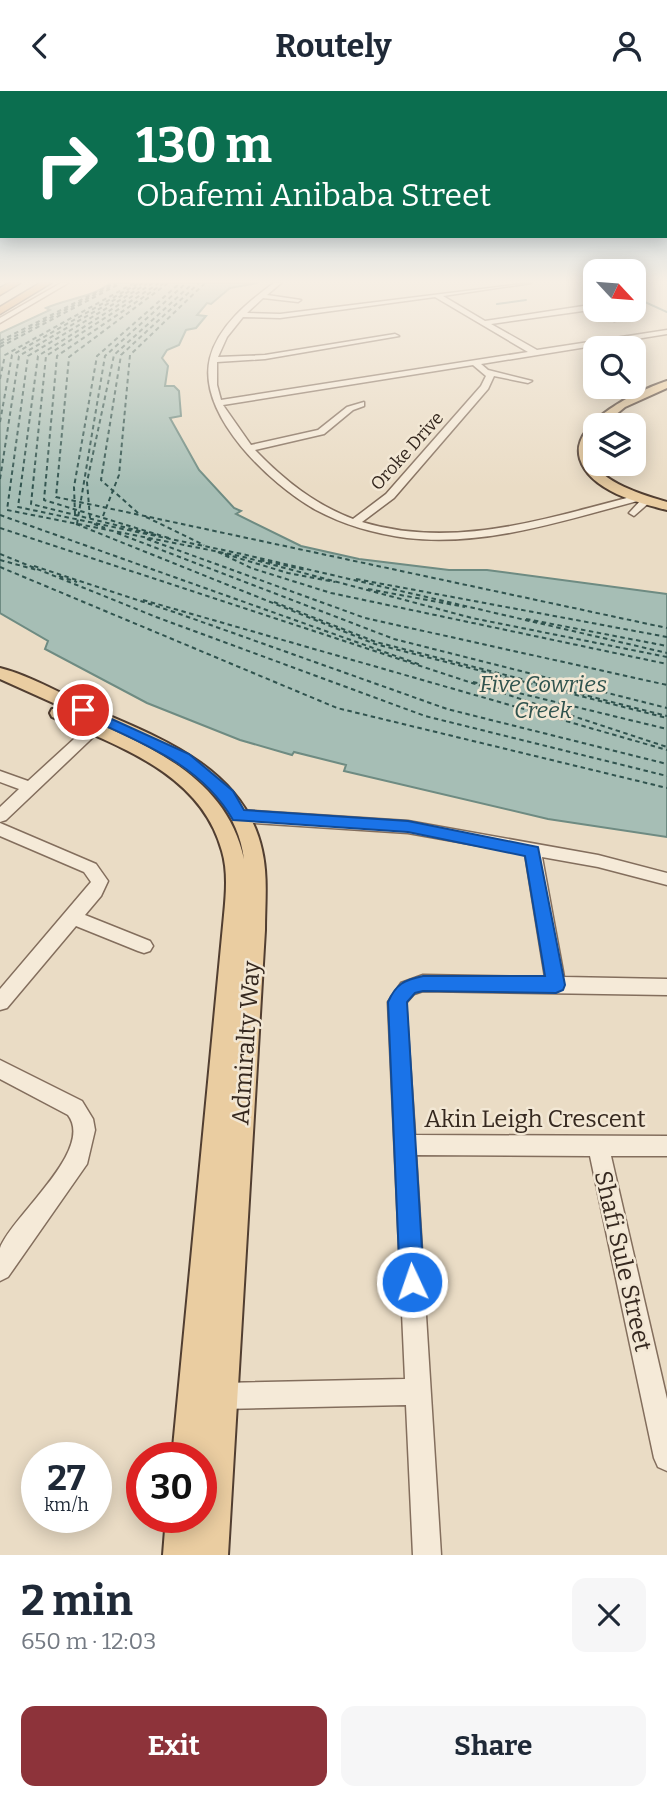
<!DOCTYPE html>
<meta charset="utf-8">
<style>
:root{--surface:#fff;--page:#f6f6f7;--text:#1f2937;--muted:#747a83;--accent:#8d333a}
body{margin:0;font-family:Bitter,serif;background:var(--page);color:var(--text);height:100vh;display:flex;flex-direction:column;font-size:26px;white-space:nowrap}
*{box-sizing:border-box;margin:0}
p{font-size:23px;color:var(--muted)}
.icon{flex:none;width:38px;height:38px;fill:none;stroke:currentColor;stroke-width:2;stroke-linecap:round;stroke-linejoin:round}
.map{position:relative;height:1464px;overflow:hidden}
.details{display:flex;flex-direction:column;background:var(--surface);flex:1}
.details>*{flex:none}
.guide{position:absolute;left:0px;top:0px;width:668px;height:147px;box-shadow:0 4px 18px #0003;background:#0b6e4f;color:#fff;overflow:hidden}
.needle{width:46px;rotate:116deg}
.tools{position:absolute;left:583px;top:168px;display:grid;gap:14px}
.tools a{display:grid;place-items:center;width:63px;height:63px;border-radius:14px;background:var(--surface);box-shadow:0 4px 18px #0003;font-size:35px}
.speed{position:absolute;left:21px;top:1351px;display:flex;gap:14px;font-size:35px;font-weight:700;text-align:center}
.speed>*{display:grid;place-content:center;width:91px;height:91px;border-radius:50%;background:var(--surface);box-shadow:0 4px 18px #0003;line-height:1}
.speed small{font-size:18px;font-weight:400}
.speed .limit{border:10px solid #d22;background:#fff;color:#111}
.pin{position:absolute;display:grid;place-items:center;width:60px;height:60px;color:#fff;margin:-30px;border:4px solid #fff;border-radius:50%;box-shadow:0 2px 7px #0007}
.me{position:absolute;width:77px;margin:-38px;rotate:357deg;stroke-linejoin:round;filter:drop-shadow(0 0 5px #0008)}
.turn{display:flex;align-items:center;gap:24px;height:147px;padding:0 21px;font-size:32px}
.turn .icon{width:91px;height:91px;stroke-width:2.5}
.turn b{display:block;font-size:49px;line-height:60px}
.round{display:grid;place-items:center;flex:none;width:74px;height:74px;border-radius:14px;background:var(--page)}
.headline{display:flex;align-items:center;justify-content:space-between;height:119px;padding:0 21px}
h1{font-size:42px;font-weight:700;line-height:52px}
.button{display:flex;gap:14px;margin-top:auto;padding:14px 21px}
.button a{flex:1;height:80px;border-radius:14px;background:var(--accent);color:#fff;font-size:28px;font-weight:700;line-height:80px;text-align:center}
.button a+a{background:var(--page);color:var(--text)}
header{display:flex;justify-content:space-between;align-items:center;height:91px;padding:0 21px;background:var(--surface);font-size:32px;font-weight:700}
.map>svg:first-child{display:block}
</style>
<header><svg class="icon" aria-label="back" viewBox="0 0 24 24"><path d="M15 5l-7 7 7 7"/></svg>Routely<svg class="icon" aria-label="person" viewBox="0 0 24 24"><circle cx="12" cy="8" r="4"/><path d="M4 21q1-7 8-7t8 7"/></svg></header>
<div class="map">
<svg width="667" height="1464" viewBox="0 0 667 1464">
<rect width="100%" height="100%" fill="#eadcc5"/>
<path fill="#a6beb5" stroke="#6e8b82" stroke-width="2" d="M 110,192 L 258,192 L 230,197 L 211,213 L 207,212 L 197,224 L 206,225 L 196,237 L 186,239 L 179,254 L 167,259 L 162,267 L 168,275 L 165,295 L 174,295 L 179,300 L 181,325 L 170,327 L 199,379 L 234,417 L 241,420 L 236,423 L 301,455 L 359,468 L 449,479 L 487,479 L 667,503 L 667,746 L 548,728 L 344,680 L 346,674 L 294,661 L 292,664 L 240,649 L 147,612 L 45,558 L 48,550 L 0,522 L 0,242 L 50,219 L 46,217 C 68,207 92,207 110,192 Z"/>
<g fill="none" stroke-linecap="round" stroke-linejoin="round">
<path stroke="#6e8b82" stroke-width="2" d="M 634,206 L 667,221
M 497,213 L 526,209"/>
<path stroke="#30534e" stroke-width="2" stroke-dasharray="4.5 3.5" stroke-linecap="butt" d="M 148,192 L 28,265 L 7,419 L 240,465 L 472,527 L 667,566
M 153,192 L 38,265 L 18,416 L 242,463 L 667,562
M 164,192 L 57,265 L 44,409 L 169,447
M 168,192 L 69,266 L 56,406 L 667,537
M 0,250 L 114,192
M 0,253 L 117,192
M 0,256 L 121,192
M 0,288 L 5,264 L 134,192
M 0,331 L 12,264 L 139,192
M 0,388 L 19,265 L 143,192
M 138,422 L 101,389 L 121,264 L 199,192
M 0,424 L 421,574
M 75,424 L 74,396 L 97,265 L 180,192
M 103,425 L 119,384 L 130,264 L 205,192
M 146,426 L 204,454
M 90,427 L 87,391 L 114,264 L 193,192
M 76,433 L 375,553 L 667,627
M 77,433 L 105,265 L 186,192
M 94,433 L 105,437
M 0,437 L 667,656
M 117,442 L 394,548 L 667,617
M 156,444 L 31,413 L 46,265 L 159,192
M 147,448 L 365,527 L 667,594
M 218,461 L 251,477 L 331,502 L 667,573
M 0,463 L 156,526 L 425,625 L 667,685
M 225,463 L 288,482 L 335,491
M 0,469 L 37,479
M 260,469 L 306,479
M 34,475 L 174,521 L 447,618 L 667,673
M 0,476 L 337,617 L 667,697
M 59,485 L 77,491
M 356,488 L 667,546
M 368,498 L 465,516
M 143,509 L 667,659
M 274,511 L 376,551 L 667,625
M 526,528 L 667,555
M 473,591 L 667,638"/>
<g stroke="#836e5d" stroke-width="3">
<path id="minor" d="M 61,192 L 68,192 L 0,232 L 0,227 Z
M 274,192 L 281,192 L 267,204 L 301,209 L 298,211 L 263,207 L 247,222 L 280,223 L 531,192 L 443,205 L 485,230 L 590,214 L 595,214 L 595,219 L 601,219 L 619,229 L 614,230 L 590,219 L 491,233 L 537,259 L 667,239 L 667,243 L 481,273 L 488,279 L 532,290 L 528,292 L 494,285 L 488,298 L 394,407 L 362,431 C 455,459 548,427 638,404 L 651,410 L 634,425 L 629,422 L 641,409 C 565,429 486,456 407,447 C 376,443 344,434 316,419 C 271,394 196,324 210,267 C 218,235 249,210 274,192 ZM 435,206 L 528,261 L 221,309 L 217,294 L 217,271 L 265,268 L 399,245 L 395,243 L 265,264 L 218,266 L 227,246 L 243,226 L 280,227 ZM 473,274 L 486,285 L 481,295 L 386,403 L 353,428 C 314,413 284,389 255,359 L 324,343 L 353,319 L 364,315 L 364,311 L 347,316 L 318,339 L 251,354 L 223,314 Z
M 103,625 L 110,629 L 108,632 L 6,729 L 0,731 L 0,716 L 19,698 L 0,691 L 0,680 L 28,690 L 98,626 Z
M 239,719 L 408,730 L 598,764 L 667,782 L 667,794 L 598,776 L 542,766 L 564,886 L 667,888 L 667,904 L 423,900 L 414,903 L 406,912 L 415,1044 L 667,1045 L 667,1065 L 611,1065 L 667,1308 L 667,1380 L 658,1376 L 654,1367 L 590,1065 L 416,1064 L 441,1464 L 413,1464 L 406,1314 L 222,1318 L 213,1314 L 209,1305 L 213,1296 L 222,1292 L 405,1288 L 388,911 L 401,892 L 423,884 L 545,886 L 525,763 L 408,742 L 239,731 L 231,725 Z
M 0,732 L 96,773 L 108,790 L 101,805 L 85,824 L 150,850 L 153,855 L 150,860 L 144,862 L 138,860 L 76,835 L 7,917 L 0,919 L 0,898 L 91,791 L 84,781 L 0,745 Z
M 0,969 L 82,1010 L 93,1028 L 95,1039 L 87,1073 L 8,1186 L 0,1190 C 0,1181 0,1166 0,1157 C 13,1124 95,1059 68,1024 L 0,988 Z"/>
</g>
<g stroke="#513e31" stroke-width="4">
<path id="major" d="M 667,290 L 667,297 L 625,316 L 603,334 L 595,334 C 595,345 589,356 592,367 C 598,391 646,405 667,411 L 667,419 C 639,412 590,400 580,368 C 569,331 640,299 667,290 Z
M 0,577 C 32,585 67,606 98,620 C 164,648 245,680 262,759 C 268,785 265,812 265,839 L 228,1464 L 163,1464 L 166,1426 L 201,1426 L 201,1367 L 172,1367 L 224,824 C 226,803 228,780 222,760 C 201,682 118,655 52,626 L 50,622 L 52,618 L 64,618 C 137,650 225,680 244,768 C 237,709 188,676 140,651 L 0,588 Z"/>
</g>
<g stroke="#513e31" stroke-width="3">
<path id="highway" d="M 9,192 L 20,192 L 0,204 L 0,197 Z
M 40,192 L 51,192 L 0,223 L 0,216 Z"/>
</g>
<use href="#minor" fill="#f5ead8" fill-rule="evenodd"/>
<use href="#major" fill="#eacda1" fill-rule="evenodd"/>
<use href="#highway" fill="#d1965e" fill-rule="evenodd"/>
</g>
<linearGradient id="sky" x2="0" y2="1"><stop stop-color="#8db8d4"/><stop offset="0.48" stop-color="#f6efe5"/><stop offset="1" stop-color="#f6efe5" stop-opacity="0"/></linearGradient>
<rect width="667" height="397" fill="url(#sky)"/>
<path fill="#1a73e8" stroke="#114b97" stroke-width="2" d="M 83,615 L 189,663 L 233,700 L 244,719 L 408,730 L 538,756 L 565,894 L 563,899 L 556,902 L 423,900 L 415,902 L 407,911 L 424,1191 L 420,1200 L 412,1203 L 403,1200 L 400,1191 L 388,911 C 396,893 404,889 423,885 L 545,885 L 525,765 L 408,741 L 233,729 C 200,671 136,650 78,622 L 78,616 Z"/>
<g text-anchor="middle" dominant-baseline="central" stroke-width="5" stroke-linejoin="round" paint-order="stroke">
<g font-size="18" fill="#35281f" stroke="#f2e7d4">
<text transform="translate(407 360) rotate(-48)">Oroke Drive</text>
</g>
<g font-size="23" font-style="italic" fill="#30534e" stroke="#f2e7d4">
<text x="543" y="593">Five Cowries<tspan x="543" dy="26">Creek</tspan></text>
</g>
<g font-size="24" fill="#35281f" stroke="#f2e7d4">
<text transform="translate(246 952) rotate(-86)">Admiralty Way</text>
<text x="535" y="1028">Akin Leigh Crescent</text>
<text transform="translate(623 1170) rotate(77)">Shafi Sule Street</text>
</g>
</g>
</svg>
<div class="tools">
<a><svg class="needle" viewBox="-14 -14 28 28"><path d="M0-13l5 13h-10z" fill="#e53935"/><path d="M0 13l5-13h-10z" fill="#747a83"/></svg></a>
<a><svg class="icon" aria-label="search" viewBox="0 0 24 24"><circle cx="10" cy="10" r="6"/><path d="M15 15l6 6"/></svg></a>
<a><svg class="icon" aria-label="layers" viewBox="0 0 24 24"><path d="M12 4l9 5-9 5-9-5zM3 14l9 5 9-5"/></svg></a>
</div>
<div class="speed"><div>27<small>km/h</small></div><div class="limit">30</div></div>
<div class="pin" style="left:83px;top:619px;background:#d93025"><svg class="icon" aria-label="arrive" viewBox="0 0 24 24"><path d="M6 21V4h12l-3 4 3 4H6"/></svg></div>
<svg class="me" style="left:412px;top:1191px" viewBox="-20 -20 40 40"><circle r="17" fill="#1a73e8" stroke="#fff" stroke-width="3"/><path d="M0-11L8 9 0 5-8 9z" fill="#fff"/></svg>
<div class="guide">
<div class="turn"><svg class="icon" aria-label="right" viewBox="0 0 24 24"><path d="M7 20v-9h11M14 6l5 5-5 5"/></svg><div><b>130 m</b>Obafemi Anibaba Street</div></div>
</div>
</div>
<section class="details">
<div class="headline"><div><h1>2 min</h1><p>650 m · 12:03</p></div><a class="round"><svg class="icon" aria-label="close" viewBox="0 0 24 24"><path d="M6 6l12 12M18 6L6 18"/></svg></a></div>
<div class="button"><a>Exit</a><a>Share</a></div>
</section>
